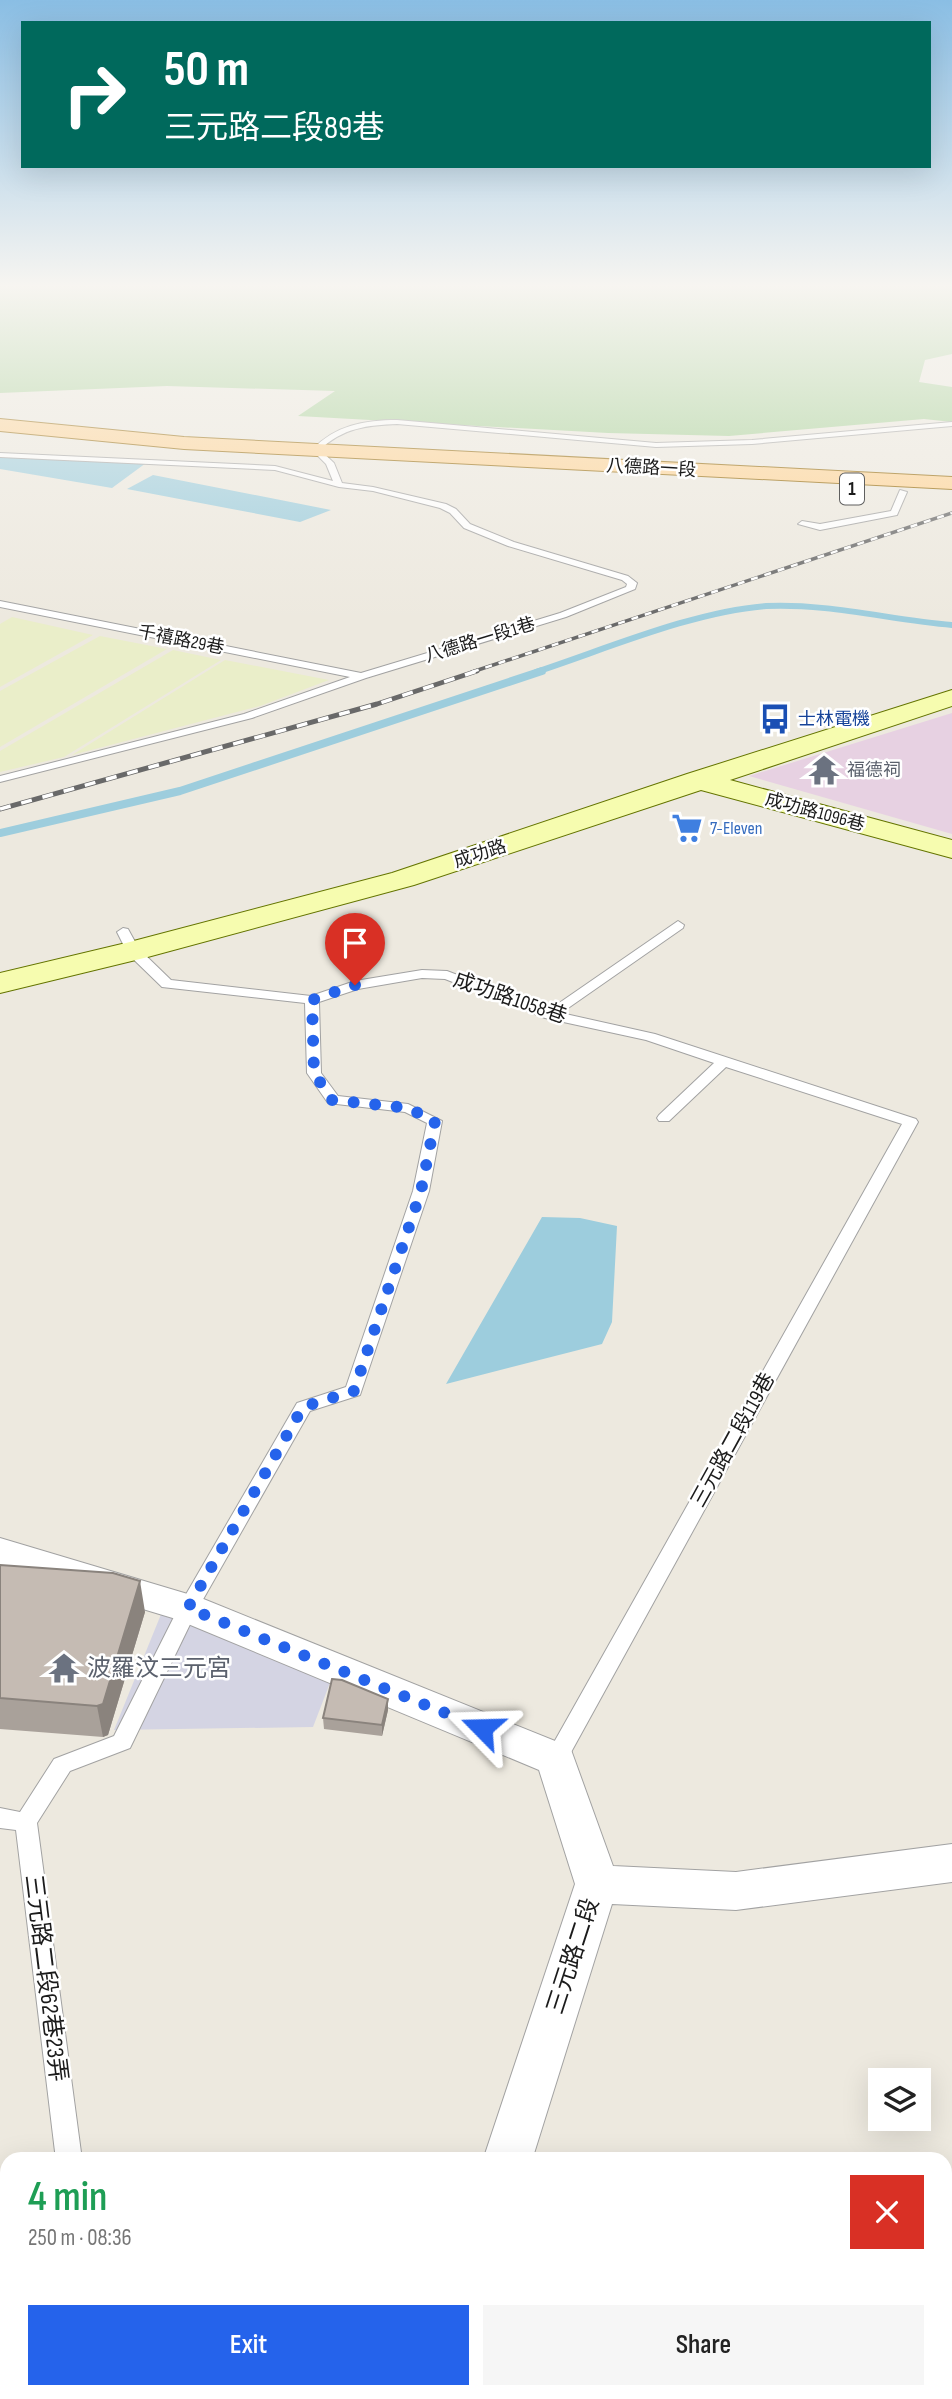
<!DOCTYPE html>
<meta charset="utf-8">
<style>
:root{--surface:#fff;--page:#f6f6f6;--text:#222;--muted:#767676;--accent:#2563eb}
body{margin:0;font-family:"Sofia Sans Condensed","Noto Sans TC",sans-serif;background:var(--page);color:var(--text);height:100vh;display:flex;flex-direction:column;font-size:26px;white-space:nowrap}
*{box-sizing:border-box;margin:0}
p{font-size:23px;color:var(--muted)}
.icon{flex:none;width:38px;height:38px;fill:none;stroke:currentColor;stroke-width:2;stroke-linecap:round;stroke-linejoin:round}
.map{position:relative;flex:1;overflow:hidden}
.details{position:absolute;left:0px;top:2152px;width:952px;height:247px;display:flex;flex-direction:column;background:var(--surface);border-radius:21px 21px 0 0;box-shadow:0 7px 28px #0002}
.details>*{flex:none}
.banner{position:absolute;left:21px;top:21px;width:910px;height:147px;border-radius:0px;box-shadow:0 7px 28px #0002;background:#00695c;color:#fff;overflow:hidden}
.buttons{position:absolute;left:868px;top:2068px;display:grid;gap:14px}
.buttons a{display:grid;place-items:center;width:63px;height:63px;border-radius:0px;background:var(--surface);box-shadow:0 7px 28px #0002;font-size:35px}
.pin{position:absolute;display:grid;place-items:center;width:60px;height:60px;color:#fff;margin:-72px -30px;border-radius:50% 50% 50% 0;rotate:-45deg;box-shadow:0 0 7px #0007}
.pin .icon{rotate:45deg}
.me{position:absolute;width:77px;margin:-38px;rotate:292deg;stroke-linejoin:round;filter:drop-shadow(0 0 5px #0008)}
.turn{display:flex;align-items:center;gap:24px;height:147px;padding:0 28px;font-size:32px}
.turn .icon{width:91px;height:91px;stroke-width:2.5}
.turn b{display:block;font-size:49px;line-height:60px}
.round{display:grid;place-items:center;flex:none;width:74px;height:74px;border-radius:0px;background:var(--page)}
.summary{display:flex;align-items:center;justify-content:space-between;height:119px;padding:0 28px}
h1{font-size:42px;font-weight:600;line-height:52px;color:#1e9e55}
.cta{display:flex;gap:14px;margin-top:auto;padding:14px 28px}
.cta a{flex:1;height:80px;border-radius:0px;background:var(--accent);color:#fff;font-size:28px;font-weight:600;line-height:80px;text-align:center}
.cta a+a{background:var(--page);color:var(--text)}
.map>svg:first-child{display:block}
</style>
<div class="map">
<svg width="952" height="2399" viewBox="0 0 952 2399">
<rect width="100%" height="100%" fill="#ede9df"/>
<path fill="#e7d1e2" d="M 952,713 L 952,834 L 749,776 Z"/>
<path fill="#eaeec9" d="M 12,617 L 93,635 L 0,687 L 0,624 Z
M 100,636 L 167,649 L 0,747 L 0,691 Z
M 173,650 L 221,660 L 64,757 L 0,772 L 0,751 Z
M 225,660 L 329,680 L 260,706 L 72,755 Z"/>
<path fill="#a2cf92" d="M 0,285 L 952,285 L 952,354 L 925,360 L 919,382 L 952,387 L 952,422 L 924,419 L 729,436 L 608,433 L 298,416 L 335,391 L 167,386 L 0,393 Z"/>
<path fill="#d4d4e3" d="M 164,1607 L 333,1675 L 313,1727 L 114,1730 Z"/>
<path fill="#9dcddd" d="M 0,454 L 146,463 L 112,488 L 0,469 Z
M 153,475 L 331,510 L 300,522 L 127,489 Z
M 542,1217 L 580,1218 L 617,1226 L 612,1322 L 602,1344 L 446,1384 Z"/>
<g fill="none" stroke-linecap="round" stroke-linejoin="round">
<path stroke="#9dcddd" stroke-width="6" d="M 536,672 C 606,649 695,611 766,606 C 828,603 891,620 952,625"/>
<path stroke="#9dcddd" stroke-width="8" d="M 0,833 L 180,791 L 542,671"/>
<g stroke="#a2a2a2" stroke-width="2">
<path id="lane" d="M 397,420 L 656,443 L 752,440 L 952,422 L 952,426 L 752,444 L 656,447 L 397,424 C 368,425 342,428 320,450 L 334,463 L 342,483 L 373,487 L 446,504 L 456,509 L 470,524 L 514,542 L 628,576 L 637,583 L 635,589 L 566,617 L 366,678 L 252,718 L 0,782 L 0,776 L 244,714 L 350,677 L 0,607 L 0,601 L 361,673 L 560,613 L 626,587 L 627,584 L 622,580 L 508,546 L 464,528 L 450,513 L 440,508 L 373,491 L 339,487 L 275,470 L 0,457 L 0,453 L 275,466 L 333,481 L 326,464 L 312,450 C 335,425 365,420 397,420 Z
M 900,490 L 907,492 L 897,515 L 820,530 L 798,524 L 802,521 L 820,524 L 891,511 Z
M 678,921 L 684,925 L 683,928 L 561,1013 L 655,1034 L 916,1119 L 918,1122 L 564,1765 L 556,1768 L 548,1765 L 545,1759 L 548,1753 L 902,1124 L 726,1067 L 669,1121 L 659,1121 L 657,1118 L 659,1115 L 714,1063 L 646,1040 L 545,1018 L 445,979 L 422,978 L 358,989 L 319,1002 L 321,1073 L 338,1096 L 408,1104 L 442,1121 L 429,1191 L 360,1395 L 310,1411 L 197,1610 L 130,1748 L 70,1771 L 37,1823 L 82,2160 L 56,2160 L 16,1830 L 0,1828 L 0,1808 L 20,1812 L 54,1759 L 114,1736 L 181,1603 L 297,1403 L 346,1387 L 413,1191 L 427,1123 L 405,1112 L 328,1103 L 307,1073 L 305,1003 L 162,987 L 128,954 L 117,932 L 123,928 L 128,929 L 139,949 L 171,980 L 311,996 L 355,981 L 422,970 L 447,971 L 549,1010 Z
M 0,2181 L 7,2184 L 7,2218 L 0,2215 Z
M 121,2392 L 150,2392 L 153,2399 L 124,2399 Z"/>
</g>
<g stroke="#a2a2a2" stroke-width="2">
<path id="street" d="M 0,1538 L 201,1598 L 570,1747 L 613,1866 L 736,1872 L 952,1844 L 952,1882 L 736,1910 L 612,1904 L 532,2160 L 483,2160 L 575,1884 L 539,1770 L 176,1619 L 0,1566 Z
M 405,2392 L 459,2392 L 456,2399 L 402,2399 Z"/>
</g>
<g stroke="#647400" stroke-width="2">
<path id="secondary" d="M 952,690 L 952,706 L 730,780 L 952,840 L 952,858 L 701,790 L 414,885 L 144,958 L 0,993 L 0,973 L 126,943 L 392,873 L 687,774 Z"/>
</g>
<g stroke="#926500" stroke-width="2">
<path id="primary" d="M 0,419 L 184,437 L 952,477 L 952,489 L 184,449 L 0,431 Z"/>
</g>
<use href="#lane" fill="#fff" fill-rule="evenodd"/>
<use href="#street" fill="#fff" fill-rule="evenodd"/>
<use href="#secondary" fill="#f6fcaf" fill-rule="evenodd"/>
<use href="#primary" fill="#ffd393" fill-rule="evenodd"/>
<g stroke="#696969" stroke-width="3.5">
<path id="rail-far1" d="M 472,672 L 952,513"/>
</g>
<g stroke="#696969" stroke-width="5">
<path id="rail" d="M 0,809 L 377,704 L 477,671"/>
</g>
<use href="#rail-far1" stroke="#fff" stroke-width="2.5" stroke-dasharray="7" stroke-linecap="butt"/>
<use href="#rail" stroke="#fff" stroke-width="3.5" stroke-dasharray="11" stroke-linecap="butt"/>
</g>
<path fill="#a9a19a" d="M 0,1565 L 145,1612 L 108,1735 L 103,1737 L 0,1729 Z
M 388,1699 L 388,1710 L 382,1736 L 324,1729 L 323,1718 Z"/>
<path fill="#8a837d" d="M 140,1581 L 145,1612 L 108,1735 L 103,1737 L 97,1706 Z
M 388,1699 L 388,1710 L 382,1736 L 382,1725 Z"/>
<path fill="#c5bbb3" stroke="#8a837d" stroke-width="2" d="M 0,1565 L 113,1573 L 140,1581 L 103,1704 L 97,1706 L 0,1698 Z
M 332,1679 L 342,1680 L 388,1699 L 382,1725 L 323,1718 Z"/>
<linearGradient id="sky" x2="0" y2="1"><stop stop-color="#8abee4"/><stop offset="0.46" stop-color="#f7f5f1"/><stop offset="1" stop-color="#f7f5f1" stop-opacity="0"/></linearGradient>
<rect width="952" height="621" fill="url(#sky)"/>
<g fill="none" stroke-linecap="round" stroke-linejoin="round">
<path stroke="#2563eb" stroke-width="12" stroke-dasharray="0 21.6" d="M 355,985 L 312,1000 L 314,1073 L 332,1100 L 408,1108 L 435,1121 L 421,1191 L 354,1391 L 303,1407 L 188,1608 L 482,1728"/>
</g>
<defs>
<g id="bus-bare" transform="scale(2.415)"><path d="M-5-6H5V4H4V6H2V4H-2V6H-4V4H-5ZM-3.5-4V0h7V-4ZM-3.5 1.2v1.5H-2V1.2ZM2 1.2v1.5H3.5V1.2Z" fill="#1a4fb4" stroke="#fff" stroke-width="2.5" paint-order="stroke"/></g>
<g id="temple-bare" transform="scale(2.415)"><path d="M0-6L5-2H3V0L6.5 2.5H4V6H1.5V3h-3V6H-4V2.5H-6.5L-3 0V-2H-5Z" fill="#6b7280" stroke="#fff" stroke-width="2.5" paint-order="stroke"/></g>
<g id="supermarket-bare" transform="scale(2.415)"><path d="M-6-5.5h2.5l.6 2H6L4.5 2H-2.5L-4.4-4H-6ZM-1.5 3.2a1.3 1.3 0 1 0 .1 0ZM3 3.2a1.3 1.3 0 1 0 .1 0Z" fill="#3f7fe0" stroke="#fff" stroke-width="2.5" paint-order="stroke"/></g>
</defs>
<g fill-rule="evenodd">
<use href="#bus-bare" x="775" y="719"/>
<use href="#temple-bare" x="824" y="770"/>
<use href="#supermarket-bare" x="687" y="828"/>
<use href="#temple-bare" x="64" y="1668"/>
</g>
<g text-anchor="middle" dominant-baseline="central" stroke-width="5" stroke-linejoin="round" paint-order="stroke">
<g font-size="18" fill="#1b1b1b" stroke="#fff">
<text transform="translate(651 468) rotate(3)">八德路一段</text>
<text transform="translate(181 640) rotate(11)">千禧路29巷</text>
<text transform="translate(480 640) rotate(-17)">八德路一段1巷</text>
<text transform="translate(815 812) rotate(15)">成功路1096巷</text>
<text transform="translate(480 854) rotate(-18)">成功路</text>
</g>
<g font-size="18" fill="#164399" stroke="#fff" text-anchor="start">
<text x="798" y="719">士林電機</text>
</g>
<g font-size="18" fill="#5b616d" stroke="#fff" text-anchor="start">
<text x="847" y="770">福德祠</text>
</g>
<g font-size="18" fill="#366cbe" stroke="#fff" text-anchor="start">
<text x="710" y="828">7-Eleven</text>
</g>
<rect fill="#fff" stroke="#5f5f5f" stroke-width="2" x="840" y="473.5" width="24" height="31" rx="5"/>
<g font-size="19" font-weight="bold" fill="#1b1b1b">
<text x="852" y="489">1</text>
</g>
<g font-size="21" fill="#1b1b1b" stroke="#fff">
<text transform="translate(510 998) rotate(19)">成功路1058巷</text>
<text transform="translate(733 1440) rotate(-61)">三元路二段119巷</text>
</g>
<g font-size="24" fill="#5b616d" stroke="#fff" text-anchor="start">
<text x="87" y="1668">波羅汶三元宮</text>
</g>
<g font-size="24" fill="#1b1b1b" stroke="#fff">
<text transform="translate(573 1956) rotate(-72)">三元路二段</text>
<text transform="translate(46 1978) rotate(83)">三元路二段62巷23弄</text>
</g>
</g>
</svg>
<div class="buttons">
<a><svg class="icon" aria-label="layers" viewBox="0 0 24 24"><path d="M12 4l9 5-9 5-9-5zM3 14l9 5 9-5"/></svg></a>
</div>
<div class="pin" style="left:355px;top:985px;background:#d93025"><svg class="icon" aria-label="arrive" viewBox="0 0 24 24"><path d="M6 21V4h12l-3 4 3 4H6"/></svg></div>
<svg class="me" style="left:482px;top:1728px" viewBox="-20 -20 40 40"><path d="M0-17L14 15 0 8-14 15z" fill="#2563eb" stroke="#fff" stroke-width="4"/></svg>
<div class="banner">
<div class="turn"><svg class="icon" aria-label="right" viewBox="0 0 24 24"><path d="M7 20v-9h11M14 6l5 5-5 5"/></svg><div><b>50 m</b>三元路二段89巷</div></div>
</div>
<section class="details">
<div class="summary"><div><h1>4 min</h1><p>250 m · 08:36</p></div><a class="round" style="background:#d93025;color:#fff"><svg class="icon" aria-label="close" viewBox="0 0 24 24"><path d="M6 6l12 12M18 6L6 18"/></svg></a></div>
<div class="cta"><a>Exit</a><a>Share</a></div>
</section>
</div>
